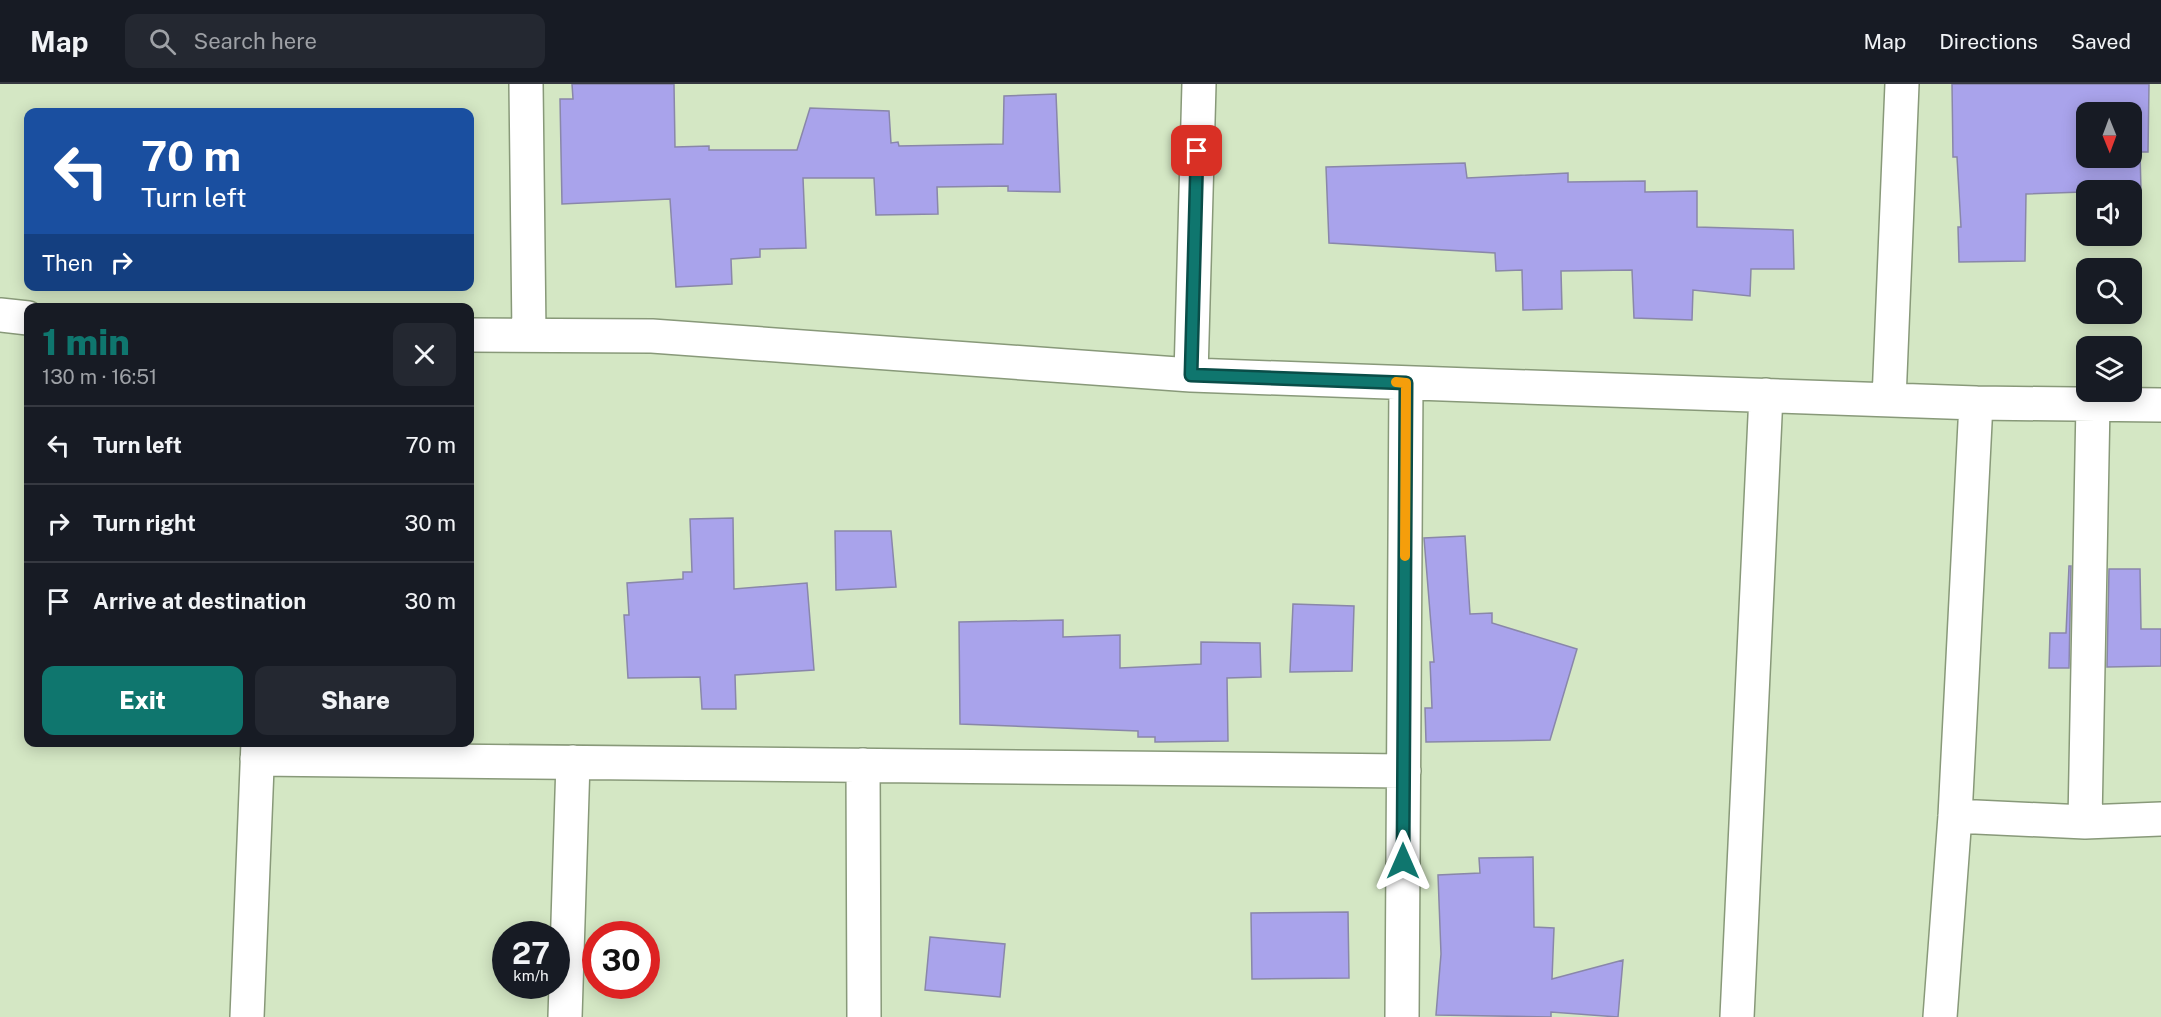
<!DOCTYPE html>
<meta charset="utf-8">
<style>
:root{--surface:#171b24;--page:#242831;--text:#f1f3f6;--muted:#9ea1a6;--line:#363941;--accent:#0f766e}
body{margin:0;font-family:"Public Sans",sans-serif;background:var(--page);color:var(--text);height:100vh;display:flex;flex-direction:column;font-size:22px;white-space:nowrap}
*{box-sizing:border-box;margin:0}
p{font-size:20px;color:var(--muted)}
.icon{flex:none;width:33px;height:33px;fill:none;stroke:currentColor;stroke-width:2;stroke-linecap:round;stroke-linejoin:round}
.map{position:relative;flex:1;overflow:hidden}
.details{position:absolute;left:24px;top:219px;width:450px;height:444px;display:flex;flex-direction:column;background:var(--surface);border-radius:12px;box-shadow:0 3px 15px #0003}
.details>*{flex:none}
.banner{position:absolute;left:24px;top:24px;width:450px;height:183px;border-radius:12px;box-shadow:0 3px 15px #0003;background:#1a4fa0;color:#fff;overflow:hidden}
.needle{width:39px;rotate:179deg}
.tools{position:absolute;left:2076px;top:18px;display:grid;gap:12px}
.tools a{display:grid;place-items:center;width:66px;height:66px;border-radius:12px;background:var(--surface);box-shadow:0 3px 15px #0003;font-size:30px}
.speed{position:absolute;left:492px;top:837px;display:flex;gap:12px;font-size:30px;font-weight:700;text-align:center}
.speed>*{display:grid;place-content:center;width:78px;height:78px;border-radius:50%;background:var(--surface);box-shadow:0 3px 15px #0003;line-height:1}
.speed small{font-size:15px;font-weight:400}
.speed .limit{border:9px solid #d22;background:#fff;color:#111}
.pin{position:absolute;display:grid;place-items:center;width:51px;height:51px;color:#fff;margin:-26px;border-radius:12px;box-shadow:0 3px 9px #0006}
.me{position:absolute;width:66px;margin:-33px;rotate:0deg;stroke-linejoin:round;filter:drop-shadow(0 0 4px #0008)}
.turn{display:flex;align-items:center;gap:21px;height:126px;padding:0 18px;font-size:27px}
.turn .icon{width:78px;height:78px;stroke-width:2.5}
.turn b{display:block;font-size:42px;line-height:51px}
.then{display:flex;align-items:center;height:57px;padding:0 18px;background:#0003;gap:12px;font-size:22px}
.round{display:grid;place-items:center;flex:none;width:63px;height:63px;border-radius:12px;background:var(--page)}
.head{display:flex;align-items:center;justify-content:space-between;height:102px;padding:0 18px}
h1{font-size:36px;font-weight:800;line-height:45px;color:var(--accent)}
.cta{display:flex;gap:12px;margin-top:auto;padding:12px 18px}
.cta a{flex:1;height:69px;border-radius:12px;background:var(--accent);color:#fff;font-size:24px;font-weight:800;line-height:69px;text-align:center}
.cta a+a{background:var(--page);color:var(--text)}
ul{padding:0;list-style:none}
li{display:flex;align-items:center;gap:18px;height:78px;padding:0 18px;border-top:2px solid var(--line)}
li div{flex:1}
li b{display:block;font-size:22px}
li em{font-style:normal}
header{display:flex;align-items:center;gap:36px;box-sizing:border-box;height:84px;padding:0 30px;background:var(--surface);border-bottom:2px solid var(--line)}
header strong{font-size:28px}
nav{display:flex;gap:33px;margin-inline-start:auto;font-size:21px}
.search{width:420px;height:54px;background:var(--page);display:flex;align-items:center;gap:15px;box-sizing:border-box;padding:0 21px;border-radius:12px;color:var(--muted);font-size:22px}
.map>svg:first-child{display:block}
</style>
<header>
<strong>Map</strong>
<div class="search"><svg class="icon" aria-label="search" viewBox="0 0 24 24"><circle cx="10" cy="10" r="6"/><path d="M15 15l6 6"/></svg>Search here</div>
<nav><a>Map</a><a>Directions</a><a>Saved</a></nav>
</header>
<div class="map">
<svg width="2161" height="933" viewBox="0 0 2161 933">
<rect width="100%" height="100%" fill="#d4e7c4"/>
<path fill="#a9a3eb" stroke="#8987a9" stroke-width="1.5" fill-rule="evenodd" d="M 572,0 L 674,0 L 675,63 L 709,62 L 709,66 L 797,66 L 810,24 L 889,27 L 891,59 L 898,58 L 899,62 L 1003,60 L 1004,12 L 1056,10 L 1060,108 L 1008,107 L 1008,102 L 937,103 L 938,130 L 876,131 L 874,94 L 803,94 L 806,164 L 760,165 L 760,173 L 731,175 L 732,200 L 676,203 L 670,115 L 562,120 L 560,15 L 573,15 Z
M 1952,0 L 2149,0 L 2148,68 L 2140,68 L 2141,106 L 2026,110 L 2025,177 L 1959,178 L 1958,143 L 1961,143 L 1957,73 L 1953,73 ZM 2086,28 L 2132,28 L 2132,74 L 2086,74 Z
M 1465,79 L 1467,94 L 1568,89 L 1568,98 L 1645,97 L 1645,108 L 1697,107 L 1697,143 L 1793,146 L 1794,185 L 1751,185 L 1750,212 L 1693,206 L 1692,236 L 1634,234 L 1632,186 L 1561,187 L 1562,225 L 1523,226 L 1522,186 L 1496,187 L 1495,169 L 1329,159 L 1326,83 Z
M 733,434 L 734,505 L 807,499 L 814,586 L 735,591 L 736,625 L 702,625 L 700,593 L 628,594 L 624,531 L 629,531 L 627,499 L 683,495 L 683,488 L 692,488 L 690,435 Z
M 835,447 L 891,447 L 896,503 L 836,506 Z
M 1465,452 L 1470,530 L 1492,529 L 1492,539 L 1577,565 L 1550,656 L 1426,658 L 1425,624 L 1432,624 L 1430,578 L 1434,578 L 1424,454 Z
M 2069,482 L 2071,482 L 2069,584 L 2049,584 L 2050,549 L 2066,549 Z
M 2109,485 L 2140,485 L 2141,545 L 2161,545 L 2161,582 L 2107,583 Z
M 1293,520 L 1354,522 L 1352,587 L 1290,588 Z
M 1063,536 L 1063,553 L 1120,551 L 1120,584 L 1201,580 L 1201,558 L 1260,559 L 1261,593 L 1227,594 L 1228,657 L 1155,658 L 1155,653 L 1138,653 L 1138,647 L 960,640 L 959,538 Z
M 1533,773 L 1534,843 L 1554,844 L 1552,895 L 1623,876 L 1618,933 L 1551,928 L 1551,933 L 1436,931 L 1441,870 L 1438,791 L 1480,789 L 1479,774 Z
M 1348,828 L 1349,894 L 1252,895 L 1251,829 Z
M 930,853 L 1005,860 L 1000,913 L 925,906 Z"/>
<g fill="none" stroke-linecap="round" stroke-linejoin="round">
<g stroke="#889979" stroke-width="36">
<path id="street" d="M 526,0 L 529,250
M 0,231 L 28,234
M 470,251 L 652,252 L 1191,291 L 1976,319 L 2161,321
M 1191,291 L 1199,0
M 1889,316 L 1902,0
M 257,675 L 1404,687
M 863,681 L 864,933
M 1955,732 L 2085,738 L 2161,735
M 2085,738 L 2093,320
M 247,933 L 258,658
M 565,933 L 573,678
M 1402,933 L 1406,299
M 1737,933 L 1766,311
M 1940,933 L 1955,732 L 1976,319"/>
</g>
<use href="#street" stroke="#fff" stroke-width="33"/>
</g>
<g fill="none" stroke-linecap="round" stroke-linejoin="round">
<g stroke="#0a4d48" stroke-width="15">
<path id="route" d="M 1197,67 L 1191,291 L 1406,299 L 1403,777"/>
</g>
<use href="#route" stroke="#0f766e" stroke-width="10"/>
<path stroke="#f59e0b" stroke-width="10" d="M 1396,298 L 1406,299 L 1405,472"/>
</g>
</svg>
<div class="tools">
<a><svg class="needle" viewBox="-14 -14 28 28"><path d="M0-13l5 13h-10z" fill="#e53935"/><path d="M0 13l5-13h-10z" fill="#9ea1a6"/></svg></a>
<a><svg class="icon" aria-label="sound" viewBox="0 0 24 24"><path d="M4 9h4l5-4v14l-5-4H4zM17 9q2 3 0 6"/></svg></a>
<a><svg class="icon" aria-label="search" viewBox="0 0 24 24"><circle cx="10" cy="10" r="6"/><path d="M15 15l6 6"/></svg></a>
<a><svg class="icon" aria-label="layers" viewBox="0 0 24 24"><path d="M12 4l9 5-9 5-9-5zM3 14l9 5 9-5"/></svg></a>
</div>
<div class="speed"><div>27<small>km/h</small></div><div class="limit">30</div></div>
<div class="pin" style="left:1197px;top:67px;background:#d93025"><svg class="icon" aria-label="arrive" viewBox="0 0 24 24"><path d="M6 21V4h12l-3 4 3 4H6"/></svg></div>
<svg class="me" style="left:1403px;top:777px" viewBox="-20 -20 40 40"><path d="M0-17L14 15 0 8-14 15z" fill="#0f766e" stroke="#fff" stroke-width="4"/></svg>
<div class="banner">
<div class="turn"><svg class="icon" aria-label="left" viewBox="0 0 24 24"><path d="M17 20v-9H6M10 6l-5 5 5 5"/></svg><div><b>70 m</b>Turn left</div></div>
<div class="then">Then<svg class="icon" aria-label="right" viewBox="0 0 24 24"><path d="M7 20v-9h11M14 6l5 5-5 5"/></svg></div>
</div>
<section class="details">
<div class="head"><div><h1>1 min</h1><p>130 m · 16:51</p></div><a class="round"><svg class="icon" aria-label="close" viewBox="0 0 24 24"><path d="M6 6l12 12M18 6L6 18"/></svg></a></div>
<ul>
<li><svg class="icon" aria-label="left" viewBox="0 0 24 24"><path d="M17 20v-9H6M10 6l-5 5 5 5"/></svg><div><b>Turn left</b></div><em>70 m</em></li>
<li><svg class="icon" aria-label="right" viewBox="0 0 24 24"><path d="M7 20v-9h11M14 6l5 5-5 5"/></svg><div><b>Turn right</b></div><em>30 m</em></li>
<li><svg class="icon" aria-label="arrive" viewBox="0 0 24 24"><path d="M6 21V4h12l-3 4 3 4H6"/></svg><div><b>Arrive at destination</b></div><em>30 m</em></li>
</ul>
<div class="cta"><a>Exit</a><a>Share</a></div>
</section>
</div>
